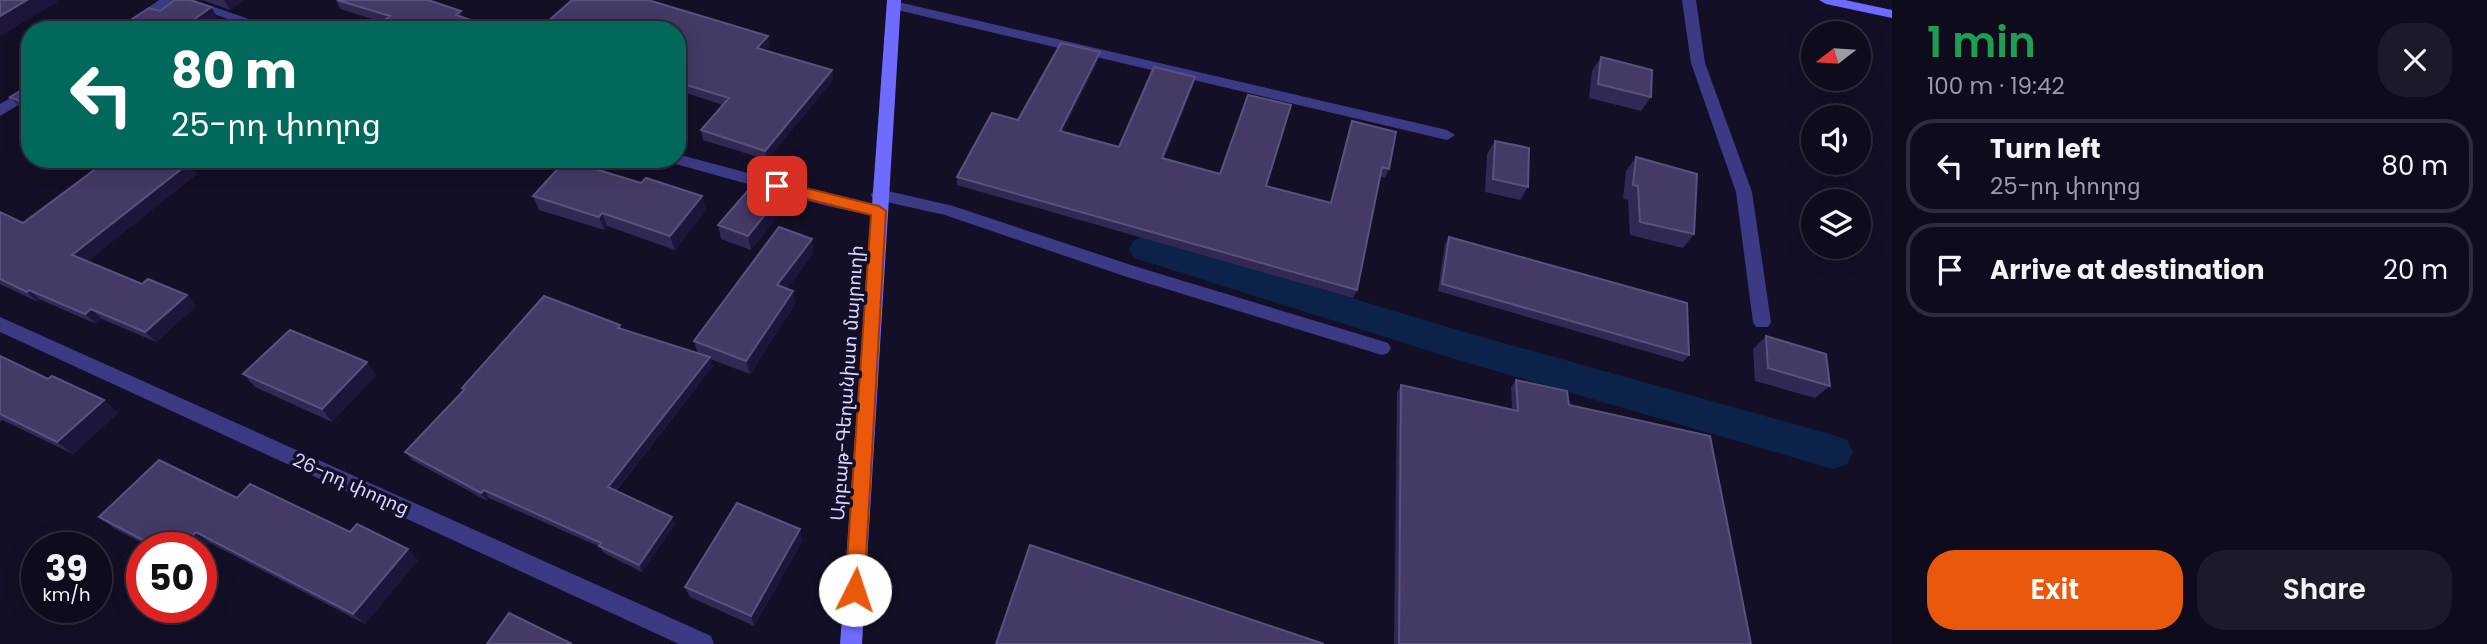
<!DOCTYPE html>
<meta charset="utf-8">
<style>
:root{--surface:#0e0b1c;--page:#1c1929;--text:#f1f3f6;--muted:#9b9ba3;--line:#2e2b3b;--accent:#ea580c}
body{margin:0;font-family:Poppins,"Noto Sans Armenian",sans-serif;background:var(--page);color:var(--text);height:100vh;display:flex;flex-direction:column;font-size:26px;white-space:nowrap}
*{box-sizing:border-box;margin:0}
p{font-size:23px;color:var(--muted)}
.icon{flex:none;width:38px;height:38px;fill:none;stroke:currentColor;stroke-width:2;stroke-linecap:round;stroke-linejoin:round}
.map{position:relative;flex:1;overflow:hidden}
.drawer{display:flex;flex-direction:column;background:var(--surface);width:595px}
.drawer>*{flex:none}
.top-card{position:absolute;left:21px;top:21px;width:665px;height:147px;border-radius:28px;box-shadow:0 4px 18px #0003,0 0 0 2px var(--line);background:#00695c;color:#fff;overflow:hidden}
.needle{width:46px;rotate:253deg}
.tools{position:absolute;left:1801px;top:21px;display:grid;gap:14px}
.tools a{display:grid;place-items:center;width:70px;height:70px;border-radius:50%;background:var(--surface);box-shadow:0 4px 18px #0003,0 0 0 2px var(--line);font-size:35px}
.speed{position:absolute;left:21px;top:532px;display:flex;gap:14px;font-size:35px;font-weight:700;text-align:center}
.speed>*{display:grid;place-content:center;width:91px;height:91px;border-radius:50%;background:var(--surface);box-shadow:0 4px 18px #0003,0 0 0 2px var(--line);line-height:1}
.speed small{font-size:18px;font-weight:400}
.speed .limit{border:10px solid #d22;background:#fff;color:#111}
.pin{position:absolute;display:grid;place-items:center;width:60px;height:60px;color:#fff;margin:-30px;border-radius:14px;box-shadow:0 4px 10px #0006}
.me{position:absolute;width:77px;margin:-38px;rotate:4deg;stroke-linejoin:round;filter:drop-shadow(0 0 5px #0008)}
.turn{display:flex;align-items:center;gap:24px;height:147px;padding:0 35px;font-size:32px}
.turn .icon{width:91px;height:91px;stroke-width:2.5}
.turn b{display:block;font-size:49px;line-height:60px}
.round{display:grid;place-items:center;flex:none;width:74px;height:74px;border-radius:28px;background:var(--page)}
.summary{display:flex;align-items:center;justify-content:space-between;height:119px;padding:0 35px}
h1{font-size:42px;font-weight:600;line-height:52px;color:#1e9e55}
.button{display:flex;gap:14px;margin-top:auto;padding:14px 35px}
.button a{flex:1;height:80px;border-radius:28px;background:var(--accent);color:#fff;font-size:28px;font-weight:600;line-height:80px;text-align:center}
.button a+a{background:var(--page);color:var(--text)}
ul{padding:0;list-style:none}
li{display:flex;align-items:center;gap:21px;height:94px;margin:0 14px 10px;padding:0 21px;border:4px solid var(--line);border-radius:28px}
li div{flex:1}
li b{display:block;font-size:26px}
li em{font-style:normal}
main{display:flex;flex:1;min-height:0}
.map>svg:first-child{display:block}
</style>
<main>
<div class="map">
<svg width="1892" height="644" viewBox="0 0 1892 644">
<rect width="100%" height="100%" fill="#130f26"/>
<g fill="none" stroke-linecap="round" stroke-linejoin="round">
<path fill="#0c2248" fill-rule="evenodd" d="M 1146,236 L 1461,331 L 1833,435 L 1847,440 L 1853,452 L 1847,464 L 1833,469 L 1461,361 L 1134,258 L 1129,249 L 1134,240 Z"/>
<path fill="#3d3a85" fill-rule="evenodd" d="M 894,1 L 1447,130 L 1455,135 L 1447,140 L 889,8 L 887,5 Z
M 879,189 L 953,206 L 1134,266 L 1382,341 L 1388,343 L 1391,348 L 1388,353 L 1382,355 L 1124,276 L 945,215 L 873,199 L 871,195 L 873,191 Z"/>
<path fill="#3d3a85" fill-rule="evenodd" d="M 159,0 L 194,0 L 281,30 L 259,30 L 174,0 L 133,30 L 116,30 Z
M 1682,0 L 1696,0 L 1705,63 L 1752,192 L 1771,322 L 1768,327 L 1756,327 L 1753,322 L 1736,192 L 1691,63 Z
M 30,86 L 30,98 L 0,116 L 0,104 Z
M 677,154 L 827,194 L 879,205 L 887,211 L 879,217 L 827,206 L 672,163 L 669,159 L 677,159 Z
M 0,317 L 711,636 L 714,644 L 679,644 L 0,332 Z"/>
<path fill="#6f6bff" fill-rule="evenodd" d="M 887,0 L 901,0 L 862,644 L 840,644 Z
M 1819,0 L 1845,0 L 1892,10 L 1892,18 L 1826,4 Z"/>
</g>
<path fill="#312854" d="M 202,0 L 243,0 L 230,10 Z
M 336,0 L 461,11 L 464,18 L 500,30 L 379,30 L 377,26 L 382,22 L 340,9 Z
M 677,30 L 770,46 L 765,50 L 832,70 L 833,80 L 767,160 L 703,140 L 701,130 L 723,105 L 677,90 Z
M 1601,57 L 1651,97 L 1641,111 L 1589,98 L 1592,71 Z
M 1098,61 L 1063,132 L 1119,147 L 1193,86 L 1164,159 L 1330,203 L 1349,130 L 1352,121 L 1389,169 L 1385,178 L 1380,176 L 1357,290 L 1353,298 L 957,185 L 957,177 L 1018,120 Z
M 30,85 L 30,112 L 20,108 L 10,97 Z
M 1495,141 L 1528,187 L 1520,200 L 1485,192 L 1487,154 Z
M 1636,157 L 1694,234 L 1683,248 L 1630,235 L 1628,200 L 1623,199 L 1626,171 Z
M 197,174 L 87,261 L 196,306 L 156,342 L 102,319 L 96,324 L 41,300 L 38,302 L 0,284 L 0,212 L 23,223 Z
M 533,196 L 706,210 L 675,250 L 607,226 L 604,230 L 539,210 Z
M 779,197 L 782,211 L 751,250 L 721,239 L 718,225 Z
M 1449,237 L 1689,355 L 1683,362 L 1438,291 L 1445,244 Z
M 814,252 L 787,289 L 793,291 L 795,304 L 750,374 L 710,359 L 713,366 L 616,491 L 675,524 L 642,572 L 604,553 L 600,547 L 489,498 L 487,501 L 412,460 L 405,452 L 463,391 L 462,388 L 620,325 L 621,329 L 698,354 L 694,341 Z
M 1766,336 L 1830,386 L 1815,398 L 1755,381 L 1753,349 Z
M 0,356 L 48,379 L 104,400 L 118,413 L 73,454 L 2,420 L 0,422 Z
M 243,374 L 376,375 L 332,422 L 255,387 Z
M 1516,380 L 1569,405 L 1751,644 L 1394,644 L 1397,392 L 1401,385 L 1512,409 L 1511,387 Z
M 237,498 L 350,532 L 418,560 L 365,624 L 210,543 L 201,548 L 152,548 L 115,529 L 99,517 Z
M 803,540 L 754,626 L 690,597 L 685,587 Z"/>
<path fill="#1d163a" d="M 27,0 L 56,0 L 58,2 L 0,36 L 0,16 Z
M 224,0 L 243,0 L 230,10 Z
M 211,7 L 218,18 L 205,28 L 206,30 L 196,30 L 192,21 Z
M 461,11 L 465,21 L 456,15 Z
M 768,36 L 770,46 L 759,57 L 757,48 Z
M 1100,52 L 1098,61 L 1059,140 L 1060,131 Z
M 832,70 L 833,80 L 767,160 L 765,151 Z
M 1195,77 L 1193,86 L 1160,167 L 1162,158 Z
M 189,163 L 197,174 L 82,266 L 72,255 Z
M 702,196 L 706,210 L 675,250 L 670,236 Z
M 779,197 L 782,211 L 751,250 L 748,236 Z
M 602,213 L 607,226 L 604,230 L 599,217 Z
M 812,239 L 814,252 L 780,299 L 777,285 Z
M 29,290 L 41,300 L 38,302 L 27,292 Z
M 793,291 L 795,304 L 750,374 L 746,361 Z
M 187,295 L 196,306 L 156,342 L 145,332 Z
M 91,309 L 102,319 L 96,324 L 85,314 Z
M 710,357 L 713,366 L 612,495 L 608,487 Z
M 367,362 L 376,375 L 332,422 L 322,409 Z
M 104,400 L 118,413 L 73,454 L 57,442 Z
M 484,490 L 489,498 L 487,501 L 481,493 Z
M 672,517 L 675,524 L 642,572 L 639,565 Z
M 800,529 L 803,540 L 754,626 L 751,616 Z
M 196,532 L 210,543 L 201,551 L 201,548 L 180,548 Z
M 408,549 L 418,560 L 365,624 L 353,614 Z"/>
<path fill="#433a66" stroke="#5a527e" stroke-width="2" d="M 0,0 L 27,0 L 0,16 Z
M 175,0 L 190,0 L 211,7 L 192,21 L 202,24 L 195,29 L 198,30 L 115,30 L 149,8 L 160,11 Z
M 337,0 L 428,0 L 461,11 L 456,15 L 500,30 L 388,30 L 377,26 L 390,16 Z
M 572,0 L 648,0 L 768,36 L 757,48 L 832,70 L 765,151 L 701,130 L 729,98 L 677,82 L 677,30 L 538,30 Z
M 1061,43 L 1100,52 L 1060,131 L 1119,147 L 1154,67 L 1195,77 L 1162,158 L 1220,174 L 1248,95 L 1291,105 L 1266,186 L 1331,203 L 1352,121 L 1396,132 L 1389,169 L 1382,167 L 1357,290 L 957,177 L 992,113 L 1018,120 Z
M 1601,57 L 1652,70 L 1651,97 L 1598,84 Z
M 30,85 L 30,105 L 10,97 Z
M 1495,141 L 1529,148 L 1528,187 L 1493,179 Z
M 1636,157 L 1697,174 L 1694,234 L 1640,222 L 1638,186 L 1633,185 Z
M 109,159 L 178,159 L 189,163 L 72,255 L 142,284 L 148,279 L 187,295 L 145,332 L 91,309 L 85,314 L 29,290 L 27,292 L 0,279 L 0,212 L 23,223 Z
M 566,160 L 641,183 L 646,178 L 702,196 L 670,236 L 602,213 L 599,217 L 533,196 Z
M 751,187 L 779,197 L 748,236 L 718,225 Z
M 779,227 L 812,239 L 777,285 L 793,291 L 746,361 L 694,341 Z
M 1449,237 L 1687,303 L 1689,355 L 1442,284 Z
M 544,296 L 620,325 L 618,328 L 710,357 L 608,487 L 672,517 L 639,565 L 599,546 L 601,543 L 484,490 L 481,493 L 405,452 L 465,389 L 462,388 Z
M 290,330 L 367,362 L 322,409 L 243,374 Z
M 1766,336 L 1826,354 L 1830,386 L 1768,368 Z
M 0,356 L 48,379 L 52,376 L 104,400 L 57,442 L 0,414 Z
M 1516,380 L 1567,391 L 1569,405 L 1710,436 L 1751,644 L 1399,644 L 1401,385 L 1518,411 Z
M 159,460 L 237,498 L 250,484 L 350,532 L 357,524 L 408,549 L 353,614 L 196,532 L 180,548 L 158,548 L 99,517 Z
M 737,503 L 800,529 L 751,616 L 685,587 Z
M 1030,545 L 1324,644 L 996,644 Z
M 509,613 L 572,644 L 487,644 Z"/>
<path fill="#ea580c" stroke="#983908" stroke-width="2" d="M 777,181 L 879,206 L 886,211 L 864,590 L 861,596 L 855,599 L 848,596 L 845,590 L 871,215 L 772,190 L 772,183 Z"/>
<g text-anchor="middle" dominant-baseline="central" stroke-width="7" stroke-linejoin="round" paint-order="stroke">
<g font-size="19" fill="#d9d4ff" stroke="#130f26">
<text transform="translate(847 383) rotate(-86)">Արբաթ-Գեղանիստ մայրուղի</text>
<text transform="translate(351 484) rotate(24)">26-րդ փողոց</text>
</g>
</g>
</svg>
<div class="tools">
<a><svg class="needle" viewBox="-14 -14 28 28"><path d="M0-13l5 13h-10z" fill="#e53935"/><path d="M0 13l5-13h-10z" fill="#9b9ba3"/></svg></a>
<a><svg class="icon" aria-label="sound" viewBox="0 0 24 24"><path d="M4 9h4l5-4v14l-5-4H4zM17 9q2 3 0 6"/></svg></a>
<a><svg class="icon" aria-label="layers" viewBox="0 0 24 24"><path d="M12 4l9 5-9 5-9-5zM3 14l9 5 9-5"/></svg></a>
</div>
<div class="speed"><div>39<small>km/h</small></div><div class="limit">50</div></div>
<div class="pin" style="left:777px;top:186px;background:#d93025"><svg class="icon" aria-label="arrive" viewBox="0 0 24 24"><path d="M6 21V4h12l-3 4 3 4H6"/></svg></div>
<svg class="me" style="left:855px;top:590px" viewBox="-20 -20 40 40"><circle r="19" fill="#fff"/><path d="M0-13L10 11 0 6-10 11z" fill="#ea580c"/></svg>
<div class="top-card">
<div class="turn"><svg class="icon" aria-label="left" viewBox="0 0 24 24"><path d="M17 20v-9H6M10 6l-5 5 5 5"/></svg><div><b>80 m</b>25-րդ փողոց</div></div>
</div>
</div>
<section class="drawer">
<div class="summary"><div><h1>1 min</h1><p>100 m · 19:42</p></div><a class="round"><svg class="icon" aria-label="close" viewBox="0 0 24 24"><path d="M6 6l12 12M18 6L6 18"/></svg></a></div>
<ul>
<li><svg class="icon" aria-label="left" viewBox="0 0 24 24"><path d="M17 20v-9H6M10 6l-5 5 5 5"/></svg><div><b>Turn left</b><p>25-րդ փողոց</p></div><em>80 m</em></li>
<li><svg class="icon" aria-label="arrive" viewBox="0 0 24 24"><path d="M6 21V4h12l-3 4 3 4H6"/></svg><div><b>Arrive at destination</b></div><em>20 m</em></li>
</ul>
<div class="button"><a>Exit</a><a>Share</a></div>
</section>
</main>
